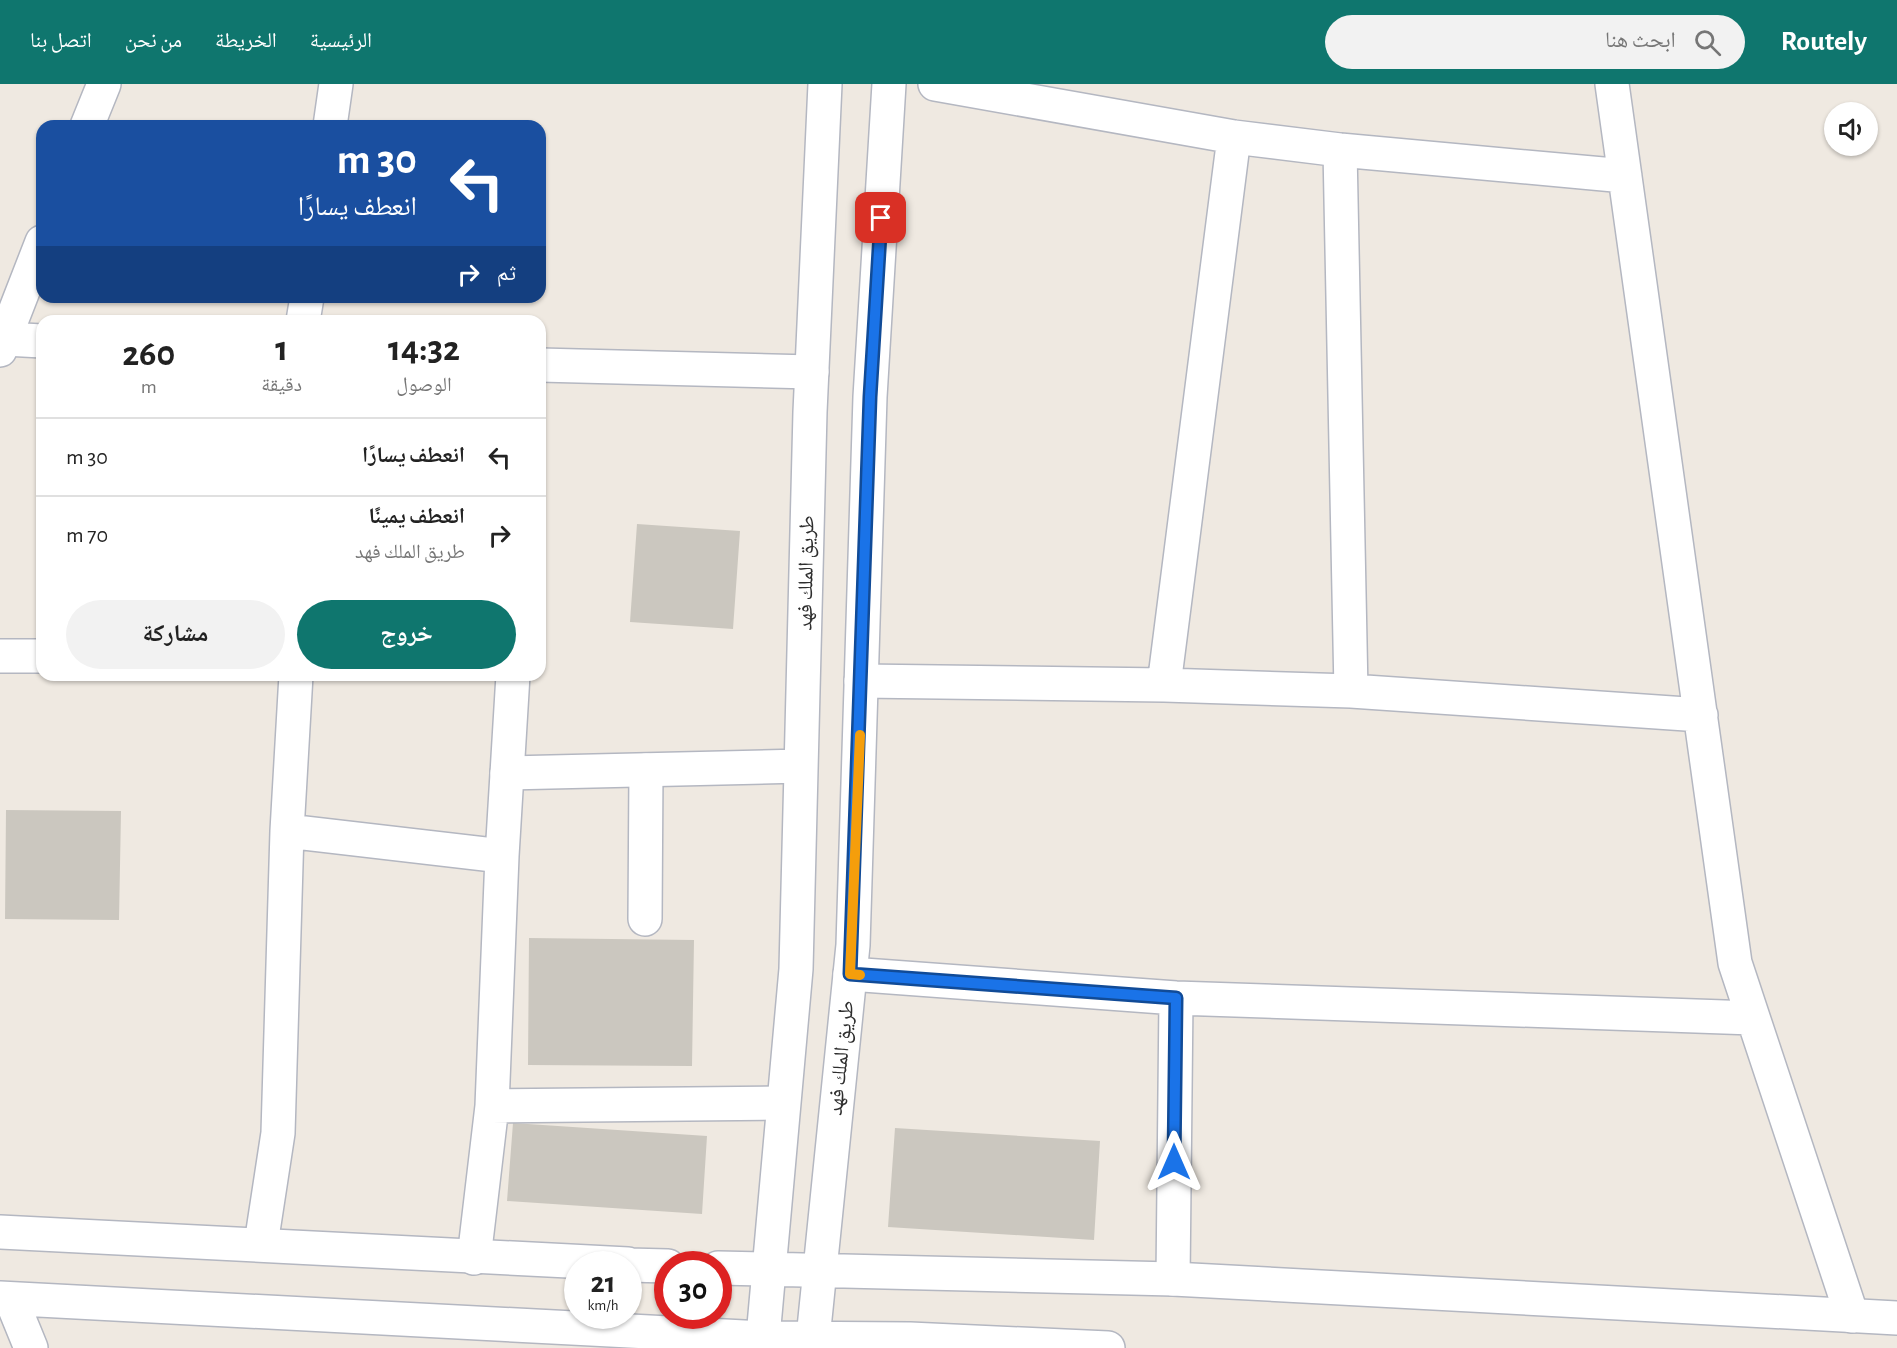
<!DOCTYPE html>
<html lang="ar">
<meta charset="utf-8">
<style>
:root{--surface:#fff;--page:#f2f2f2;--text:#222;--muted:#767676;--line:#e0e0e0;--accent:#0f766e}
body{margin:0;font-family:"Alegreya Sans","Noto Naskh Arabic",sans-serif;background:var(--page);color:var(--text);direction:rtl;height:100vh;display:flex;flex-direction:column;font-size:22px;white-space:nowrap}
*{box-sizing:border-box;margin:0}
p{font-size:20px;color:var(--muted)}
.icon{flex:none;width:33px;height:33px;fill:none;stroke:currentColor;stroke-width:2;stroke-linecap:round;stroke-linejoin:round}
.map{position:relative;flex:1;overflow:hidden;direction:ltr}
.details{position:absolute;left:36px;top:231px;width:510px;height:366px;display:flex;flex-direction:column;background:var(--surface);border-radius:18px;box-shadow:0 2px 4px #0004;direction:rtl}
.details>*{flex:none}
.guide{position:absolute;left:36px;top:36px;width:510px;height:183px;border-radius:18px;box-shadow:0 2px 4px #0004;direction:rtl;background:#1a4fa0;color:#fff;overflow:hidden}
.fabs{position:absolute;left:1824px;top:18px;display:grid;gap:12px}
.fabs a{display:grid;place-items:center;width:54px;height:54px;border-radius:50%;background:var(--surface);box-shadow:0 2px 4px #0004;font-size:30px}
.speed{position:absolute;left:564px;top:1167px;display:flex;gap:12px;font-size:30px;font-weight:700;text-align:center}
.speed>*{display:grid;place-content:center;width:78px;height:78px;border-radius:50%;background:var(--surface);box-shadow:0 2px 4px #0004;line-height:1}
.speed small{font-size:15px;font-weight:400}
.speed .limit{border:9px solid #d22;background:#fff;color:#111}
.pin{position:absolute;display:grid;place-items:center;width:51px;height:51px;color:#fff;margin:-26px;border-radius:12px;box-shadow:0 3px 9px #0006}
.me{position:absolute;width:66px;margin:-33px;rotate:0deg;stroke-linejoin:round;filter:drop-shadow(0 0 4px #0008)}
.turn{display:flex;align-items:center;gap:21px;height:126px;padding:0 30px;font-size:27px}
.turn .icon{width:78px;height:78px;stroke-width:2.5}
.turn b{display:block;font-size:42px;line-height:51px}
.then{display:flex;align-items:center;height:57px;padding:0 30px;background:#0003;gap:12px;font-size:22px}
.eta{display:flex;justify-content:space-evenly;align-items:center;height:102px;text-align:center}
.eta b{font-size:36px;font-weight:700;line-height:42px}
.button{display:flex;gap:12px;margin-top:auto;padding:12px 30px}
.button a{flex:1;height:69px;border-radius:36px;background:var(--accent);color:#fff;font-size:24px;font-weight:700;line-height:69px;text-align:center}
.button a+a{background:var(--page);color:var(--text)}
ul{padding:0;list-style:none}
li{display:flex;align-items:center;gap:18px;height:78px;padding:0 30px;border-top:2px solid var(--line)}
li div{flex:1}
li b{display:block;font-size:22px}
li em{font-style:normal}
header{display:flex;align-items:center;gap:36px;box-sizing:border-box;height:84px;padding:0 30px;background:var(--accent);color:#fff}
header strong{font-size:28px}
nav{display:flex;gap:33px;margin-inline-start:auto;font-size:21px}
.search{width:420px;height:54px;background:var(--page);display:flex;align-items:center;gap:15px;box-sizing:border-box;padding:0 21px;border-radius:33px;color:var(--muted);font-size:22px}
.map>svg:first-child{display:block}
</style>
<header>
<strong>Routely</strong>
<div class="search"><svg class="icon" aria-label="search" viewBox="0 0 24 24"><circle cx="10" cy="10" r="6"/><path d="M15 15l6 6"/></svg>ابحث هنا</div>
<nav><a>الرئيسية</a><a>الخريطة</a><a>من نحن</a><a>اتصل بنا</a></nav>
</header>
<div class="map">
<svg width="1897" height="1264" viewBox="0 0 1897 1264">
<rect width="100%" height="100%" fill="#efe9e1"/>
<path fill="#cbc7bf" d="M 637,440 L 740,447 L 733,545 L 630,538 Z
M 6,726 L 121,727 L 119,836 L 5,835 Z
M 529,854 L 694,856 L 692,982 L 528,981 Z
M 513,1039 L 707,1052 L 702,1130 L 507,1117 Z
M 895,1044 L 1100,1057 L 1094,1156 L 888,1143 Z"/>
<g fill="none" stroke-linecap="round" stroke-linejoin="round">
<g stroke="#b4b7c1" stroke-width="36">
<path id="street" d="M 935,0 L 1234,53 L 1340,66 L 1625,92
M 1612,0 L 1735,879 L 1852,1232
M 330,42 L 336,0
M 1340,66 L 1351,607
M 303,237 L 307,213
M 5,255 L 42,257
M 540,281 L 812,288
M 0,572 L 42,572
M 861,597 L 1164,601 L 1351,607 L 1701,631
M 1164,601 L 1234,53
M 287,747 L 502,772
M 645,835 L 646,686
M 850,890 L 1176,914 L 1753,934
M 492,1022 L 783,1019
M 261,1160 L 278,1049 L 287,747 L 296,591
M 474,1174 L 492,1022 L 502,772 L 513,591
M 1173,1195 L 1176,914"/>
</g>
<g stroke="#b4b7c1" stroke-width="36">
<path id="secondary" d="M 87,42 L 104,0
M 0,266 L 42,158
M 507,689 L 801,682
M 0,1148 L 628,1180
M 628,1181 L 668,1182
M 718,1184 L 1173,1195 L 1897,1234
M 0,1214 L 763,1254 L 910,1255 L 1108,1264
M 11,1215 L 31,1264
M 762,1264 L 796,885 L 810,328 L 825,0
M 812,1264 L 853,861 L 870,313 L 889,0"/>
</g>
<use href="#street" stroke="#fff" stroke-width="33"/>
<use href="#secondary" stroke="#fff" stroke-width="33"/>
</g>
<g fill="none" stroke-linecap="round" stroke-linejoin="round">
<g stroke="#114b97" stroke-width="15">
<path id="route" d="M 881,134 L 870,313 L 850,890 L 1176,914 L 1174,1078"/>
</g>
<use href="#route" stroke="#1a73e8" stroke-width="10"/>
<path stroke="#f59e0b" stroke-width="10" d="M 860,651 L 850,890 L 860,891"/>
</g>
<g text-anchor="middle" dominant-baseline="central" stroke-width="4.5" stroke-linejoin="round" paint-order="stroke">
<g font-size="21" fill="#2e2e2e" stroke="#fff">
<text transform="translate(806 489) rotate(-89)">طريق الملك فهد</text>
<text transform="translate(841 974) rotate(-84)">طريق الملك فهد</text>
</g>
</g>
</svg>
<div class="fabs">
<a><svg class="icon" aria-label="sound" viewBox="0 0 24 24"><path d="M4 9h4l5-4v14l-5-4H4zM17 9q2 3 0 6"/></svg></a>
</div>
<div class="speed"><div>21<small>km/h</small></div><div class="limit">30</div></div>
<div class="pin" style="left:881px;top:134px;background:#d93025"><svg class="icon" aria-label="arrive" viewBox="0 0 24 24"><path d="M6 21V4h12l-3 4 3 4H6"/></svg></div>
<svg class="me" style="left:1174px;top:1078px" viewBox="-20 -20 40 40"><path d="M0-17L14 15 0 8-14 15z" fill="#1a73e8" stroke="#fff" stroke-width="4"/></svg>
<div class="guide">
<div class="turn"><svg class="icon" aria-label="left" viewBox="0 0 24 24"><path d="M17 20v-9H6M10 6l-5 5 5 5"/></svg><div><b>30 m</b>انعطف يسارًا</div></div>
<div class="then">ثم<svg class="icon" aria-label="right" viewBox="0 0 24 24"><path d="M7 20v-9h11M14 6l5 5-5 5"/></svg></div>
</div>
<section class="details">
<div class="eta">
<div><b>14:32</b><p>الوصول</p></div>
<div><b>1</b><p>دقيقة</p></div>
<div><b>260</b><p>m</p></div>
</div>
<ul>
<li><svg class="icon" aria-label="left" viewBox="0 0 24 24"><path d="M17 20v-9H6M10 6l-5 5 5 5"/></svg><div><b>انعطف يسارًا</b></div><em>30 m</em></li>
<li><svg class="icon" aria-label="right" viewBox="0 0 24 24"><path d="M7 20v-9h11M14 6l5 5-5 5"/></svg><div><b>انعطف يمينًا</b><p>طريق الملك فهد</p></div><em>70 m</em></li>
</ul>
<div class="button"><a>خروج</a><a>مشاركة</a></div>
</section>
</div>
